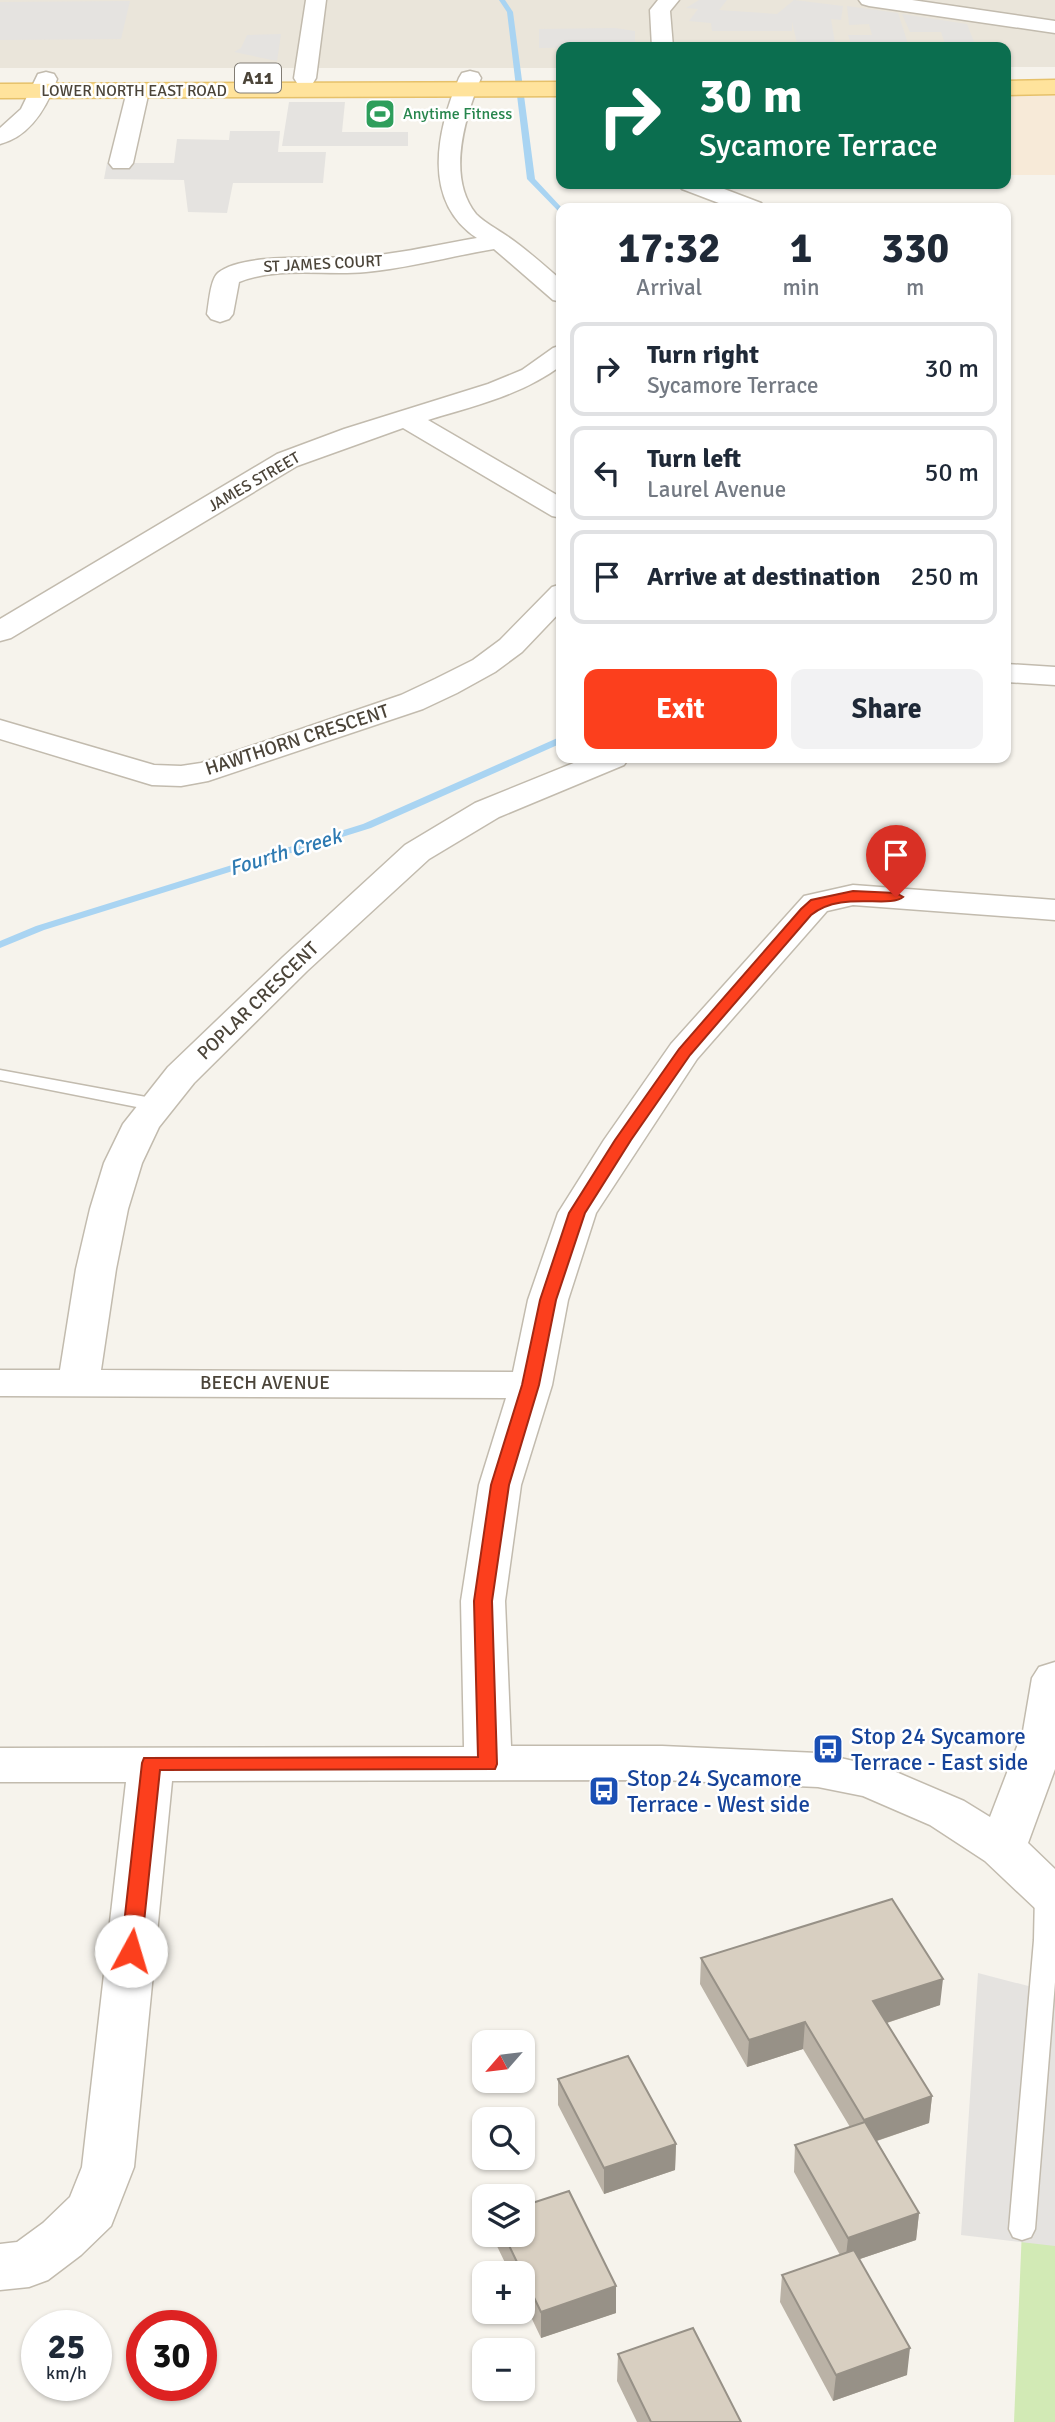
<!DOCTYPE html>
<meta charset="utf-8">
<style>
:root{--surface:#fff;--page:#f2f2f3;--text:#1f2937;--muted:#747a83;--line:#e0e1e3;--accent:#fc3f1d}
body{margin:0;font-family:Signika,sans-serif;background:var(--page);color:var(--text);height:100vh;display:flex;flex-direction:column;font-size:26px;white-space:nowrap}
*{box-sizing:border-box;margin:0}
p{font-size:23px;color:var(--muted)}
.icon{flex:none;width:38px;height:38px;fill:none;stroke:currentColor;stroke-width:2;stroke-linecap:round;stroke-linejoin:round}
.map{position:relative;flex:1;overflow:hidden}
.panel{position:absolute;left:556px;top:203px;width:455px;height:560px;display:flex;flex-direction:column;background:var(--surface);border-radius:14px;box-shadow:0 2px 5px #0004}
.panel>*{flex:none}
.guide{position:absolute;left:556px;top:42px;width:455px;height:147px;border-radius:14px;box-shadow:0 2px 5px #0004;background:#0b6e4f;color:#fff;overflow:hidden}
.needle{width:46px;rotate:242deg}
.controls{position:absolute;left:472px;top:2030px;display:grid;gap:14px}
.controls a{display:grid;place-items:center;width:63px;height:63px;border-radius:14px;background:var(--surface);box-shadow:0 2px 5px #0004;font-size:35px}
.speed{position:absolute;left:21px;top:2310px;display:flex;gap:14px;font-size:35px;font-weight:700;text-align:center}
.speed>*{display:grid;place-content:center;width:91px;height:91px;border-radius:50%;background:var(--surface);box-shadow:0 2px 5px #0004;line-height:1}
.speed small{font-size:18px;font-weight:400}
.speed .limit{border:10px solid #d22;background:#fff;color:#111}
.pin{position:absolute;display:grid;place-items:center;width:60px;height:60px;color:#fff;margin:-72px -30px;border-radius:50% 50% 50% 0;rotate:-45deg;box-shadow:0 0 7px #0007}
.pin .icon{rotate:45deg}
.me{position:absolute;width:77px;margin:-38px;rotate:6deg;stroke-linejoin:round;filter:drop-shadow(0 0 5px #0008)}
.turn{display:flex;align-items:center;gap:24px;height:147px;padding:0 28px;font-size:32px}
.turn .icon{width:91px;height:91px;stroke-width:2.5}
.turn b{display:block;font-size:49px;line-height:60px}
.eta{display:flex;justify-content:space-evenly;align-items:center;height:119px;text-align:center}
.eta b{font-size:42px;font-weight:700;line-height:49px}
.button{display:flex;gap:14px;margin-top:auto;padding:14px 28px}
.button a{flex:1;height:80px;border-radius:14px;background:var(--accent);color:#fff;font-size:28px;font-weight:700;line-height:80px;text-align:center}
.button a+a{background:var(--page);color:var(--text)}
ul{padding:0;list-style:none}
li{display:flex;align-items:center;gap:21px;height:94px;margin:0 14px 10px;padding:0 14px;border:4px solid var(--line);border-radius:14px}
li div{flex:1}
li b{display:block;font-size:26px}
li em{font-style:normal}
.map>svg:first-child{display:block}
</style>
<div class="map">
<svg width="1055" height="2422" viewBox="0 0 1055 2422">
<rect width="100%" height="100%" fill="#f6f3ec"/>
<path fill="#eae5da" d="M 0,0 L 1055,0 L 1055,67 L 1006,67 L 1006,47 L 562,47 L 562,68 L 0,68 Z"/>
<path fill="#f7ead8" d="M 1006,93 L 1055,94 L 1055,175 L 1006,175 Z"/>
<path fill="#d2eab5" d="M 1055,1898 L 1055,2422 L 1014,2422 L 1022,2229 Z"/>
<path fill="#e5e3e0" d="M 699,0 L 727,0 L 719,10 L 777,14 L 794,0 L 843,6 L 841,20 L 831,19 L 835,43 L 797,43 L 792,22 L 792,31 L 712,31 L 711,23 L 689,21 L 698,9 L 686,8 Z
M 130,1 L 121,39 L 0,40 L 0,2 Z
M 847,6 L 898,13 L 909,47 L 852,47 L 848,35 L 872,35 L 869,24 L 849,25 Z
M 902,14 L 967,24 L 976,47 L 946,47 L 941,32 L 910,32 Z
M 615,28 L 635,31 L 635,47 L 539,48 L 539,29 Z
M 281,34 L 277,61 L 234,52 L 241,48 L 247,35 Z
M 289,102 L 345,102 L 342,132 L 408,132 L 408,146 L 282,146 Z
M 230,131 L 280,131 L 278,152 L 326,152 L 323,183 L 233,183 L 227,213 L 188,212 L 184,180 L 104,179 L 107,163 L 174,163 L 177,139 L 229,140 Z
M 978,1973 L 1055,1993 L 1055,2246 L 961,2235 Z"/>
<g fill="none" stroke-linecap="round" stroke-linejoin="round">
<path fill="#a9d4f2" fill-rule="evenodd" d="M 499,0 L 505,0 L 513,12 L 535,179 L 562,208 L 562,215 L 527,179 L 507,12 Z
M 562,736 L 562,743 L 371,828 L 44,930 L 0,948 L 0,941 L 36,926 L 363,824 Z"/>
<g stroke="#c2bbae" stroke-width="3">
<path id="service" d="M 0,1070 L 157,1099 L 166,1105 L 157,1111 L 0,1080 Z
M 1047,1884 L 1055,1886 L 1055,1982 L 1035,2229 L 1031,2237 L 1022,2240 L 1013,2237 L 1009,2229 L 1034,1940 L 1035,1893 L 1038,1886 Z"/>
</g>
<g stroke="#c2bbae" stroke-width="3">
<path id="minor" d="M 306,0 L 326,0 L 316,78 L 313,83 L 297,83 L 294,78 Z
M 658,0 L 679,0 L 670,11 L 673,47 L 652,47 L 650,10 Z
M 859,0 L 912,0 L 1055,21 L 1055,33 L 869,6 L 862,4 Z
M 470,71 L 478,73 L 481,78 C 465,117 446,177 476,214 C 485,223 497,229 507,236 C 526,249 544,265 562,281 L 562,302 L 553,300 L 494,249 C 452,256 409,268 366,272 C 324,276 280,266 239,282 L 233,314 L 229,319 L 220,322 L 211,319 L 207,314 C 209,304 210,280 218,273 C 246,250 335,261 371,256 C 407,252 442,244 477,238 C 421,201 437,130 459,78 L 462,73 Z
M 46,72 L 54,74 L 57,79 C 47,107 31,136 0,144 L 0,128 L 21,109 L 38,74 Z
M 138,84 L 146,86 L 149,91 L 133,163 L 129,168 L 113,168 L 109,163 L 127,91 L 130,86 Z
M 678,184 L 711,184 L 761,203 L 765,208 L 732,208 L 682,189 Z
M 562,345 L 562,365 C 522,395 474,406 428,420 L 562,498 L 562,518 L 552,516 L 403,428 L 297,466 L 11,638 L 0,641 L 0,619 L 277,454 L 344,429 L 488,384 L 522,370 L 553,348 Z
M 562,584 L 562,610 L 522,652 L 495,672 L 457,693 L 423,709 L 208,781 L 181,786 L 152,785 L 0,739 L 0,720 L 154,765 L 181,766 L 201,763 L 401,695 L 435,679 L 473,660 L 500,640 L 552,587 Z
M 1006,664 L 1055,667 L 1055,685 L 1006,682 Z
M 586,758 L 629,758 L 624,765 L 499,817 L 429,859 L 307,971 L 194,1083 L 159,1127 L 142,1163 L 128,1209 L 116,1269 L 101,1370 L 513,1372 L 528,1300 L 558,1213 L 604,1140 L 671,1044 L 804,896 L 853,885 L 1055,900 L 1055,920 L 853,905 L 827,911 L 697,1059 L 596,1213 L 568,1300 L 552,1385 L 521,1485 L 505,1601 L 511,1746 L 662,1746 L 818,1753 L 889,1769 L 964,1801 L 990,1817 L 1023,1731 L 1032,1678 L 1039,1667 L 1055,1662 L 1055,1769 L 1028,1843 L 1055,1869 L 1055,1916 L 1038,1911 L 985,1861 L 930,1825 L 863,1796 L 818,1787 L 662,1780 L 172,1781 L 134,2167 L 111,2226 L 81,2255 L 48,2280 L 29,2287 L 0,2290 L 0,2244 L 17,2242 L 43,2223 L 70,2197 L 82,2167 L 126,1782 L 0,1782 L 0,1748 L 464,1747 L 461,1601 L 479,1485 L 506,1398 L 0,1396 L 0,1370 L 60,1370 L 76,1269 L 90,1209 L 104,1163 L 123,1124 L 168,1067 L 283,957 L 405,845 L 475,803 Z"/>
</g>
<g stroke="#e6c16a" stroke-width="3">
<path id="primary" d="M 1055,80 L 1055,94 L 1006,95 L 1006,81 Z
M 562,82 L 562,96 L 0,98 L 0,84 Z"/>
</g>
<use href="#service" fill="#fff" fill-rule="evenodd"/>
<use href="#minor" fill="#fff" fill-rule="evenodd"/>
<use href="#primary" fill="#ffe39c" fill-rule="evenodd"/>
</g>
<path fill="#bab2a6" d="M 701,1958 L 940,2005 L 887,2023 L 932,2096 L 929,2123 L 877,2141 L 919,2213 L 916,2240 L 860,2259 L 907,2375 L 833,2401 L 780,2302 L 782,2275 L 840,2255 L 794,2172 L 795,2145 L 850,2127 L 803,2049 L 747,2067 L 700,1984 Z
M 558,2079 L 676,2144 L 675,2170 L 604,2194 L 558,2105 Z
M 495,2235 L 523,2235 L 616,2286 L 616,2313 L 541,2338 L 523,2300 L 523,2273 L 510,2273 L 495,2242 Z
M 618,2354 L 741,2422 L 637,2422 L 617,2381 Z"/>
<path fill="#979187" d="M 943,1979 L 940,2005 L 871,2028 L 873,2001 Z
M 805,2022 L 803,2049 L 747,2067 L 749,2040 Z
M 932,2096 L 929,2123 L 861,2146 L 864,2120 Z
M 676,2144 L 675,2170 L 604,2194 L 604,2168 Z
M 919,2213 L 916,2240 L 845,2264 L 848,2238 Z
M 616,2286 L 616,2313 L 541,2338 L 541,2312 Z
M 910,2348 L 907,2375 L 833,2401 L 836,2375 Z"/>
<path fill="#d8cfc1" stroke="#979187" stroke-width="2" d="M 892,1899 L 943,1979 L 873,2001 L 932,2096 L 864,2120 L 805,2022 L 749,2040 L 701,1958 Z
M 628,2056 L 676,2144 L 604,2168 L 558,2079 Z
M 865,2122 L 919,2213 L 848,2238 L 795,2145 Z
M 569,2191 L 616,2286 L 541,2312 L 504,2235 L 523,2235 L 523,2206 Z
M 854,2250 L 910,2348 L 836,2375 L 782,2275 Z
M 693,2328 L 741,2422 L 651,2422 L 618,2354 Z"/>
<path fill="#fc3f1d" stroke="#a42913" stroke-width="2" d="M 853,891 L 896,893 L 903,897 C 889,909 841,890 811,915 L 690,1055 L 631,1140 L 585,1213 L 556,1300 L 539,1385 L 509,1485 L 492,1601 L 497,1764 L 495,1769 L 160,1770 L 141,1951 L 138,1957 L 131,1959 L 124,1957 L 121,1951 L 142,1763 L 144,1758 L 478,1757 L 474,1601 L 491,1485 L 522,1385 L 540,1300 L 569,1213 L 615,1140 L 679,1049 L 801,909 L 811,900 Z"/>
<defs>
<g id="stadium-square" transform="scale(1.575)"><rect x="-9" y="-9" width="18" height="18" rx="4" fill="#2e9e5b" stroke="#fff"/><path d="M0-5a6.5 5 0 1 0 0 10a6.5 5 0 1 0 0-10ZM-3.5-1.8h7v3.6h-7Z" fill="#fff"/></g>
<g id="bus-square" transform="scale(1.575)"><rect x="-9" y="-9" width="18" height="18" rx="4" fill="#1a4fb4" stroke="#fff"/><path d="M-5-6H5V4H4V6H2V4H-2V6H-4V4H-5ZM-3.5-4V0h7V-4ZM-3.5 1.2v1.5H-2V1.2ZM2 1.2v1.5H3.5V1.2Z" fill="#fff"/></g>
</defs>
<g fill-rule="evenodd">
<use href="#stadium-square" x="380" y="114"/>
<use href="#bus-square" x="828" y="1749"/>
<use href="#bus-square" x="604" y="1791"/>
</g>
<g text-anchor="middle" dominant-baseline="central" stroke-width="5" stroke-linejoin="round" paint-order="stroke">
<g font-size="16" fill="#4b4439" stroke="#fff">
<text x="134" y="91">LOWER NORTH EAST ROAD</text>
<text transform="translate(323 264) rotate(-3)">ST JAMES COURT</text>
<text transform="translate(254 482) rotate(-30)">JAMES STREET</text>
</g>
<g font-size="16" fill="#27864d" stroke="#fff" text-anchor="start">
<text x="403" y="114">Anytime Fitness</text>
</g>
<rect fill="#fff" stroke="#817c74" stroke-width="2" x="235" y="63.5" width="46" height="29" rx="5"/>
<g font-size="18" font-weight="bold" fill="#4b4439">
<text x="258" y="78">A11</text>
</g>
<g font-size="19" fill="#4b4439" stroke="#fff">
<text transform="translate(297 740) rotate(-18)">HAWTHORN CRESCENT</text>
<text transform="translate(258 1001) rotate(-44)">POPLAR CRESCENT</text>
<text x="265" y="1383">BEECH AVENUE</text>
</g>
<g font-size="21" font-style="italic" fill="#2e7ab2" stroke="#fff">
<text transform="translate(285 852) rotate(-17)">Fourth Creek</text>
</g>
<g font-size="23" fill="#164399" stroke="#fff" text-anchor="start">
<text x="851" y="1736">Stop 24 Sycamore<tspan x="851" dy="26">Terrace - East side</tspan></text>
<text x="627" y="1778">Stop 24 Sycamore<tspan x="627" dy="26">Terrace - West side</tspan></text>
</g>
</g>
</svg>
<div class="controls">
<a><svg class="needle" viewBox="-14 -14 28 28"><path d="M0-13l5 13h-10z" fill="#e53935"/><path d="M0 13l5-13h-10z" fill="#747a83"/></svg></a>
<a><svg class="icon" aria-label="search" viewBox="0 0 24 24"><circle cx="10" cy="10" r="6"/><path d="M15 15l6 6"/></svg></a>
<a><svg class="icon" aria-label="layers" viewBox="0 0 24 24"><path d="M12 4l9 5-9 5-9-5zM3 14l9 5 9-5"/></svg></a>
<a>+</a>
<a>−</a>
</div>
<div class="speed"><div>25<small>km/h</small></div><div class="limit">30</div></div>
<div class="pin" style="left:896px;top:897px;background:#d93025"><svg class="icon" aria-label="arrive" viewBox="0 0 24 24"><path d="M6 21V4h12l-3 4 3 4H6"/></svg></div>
<svg class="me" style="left:131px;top:1951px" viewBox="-20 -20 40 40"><circle r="19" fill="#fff"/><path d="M0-13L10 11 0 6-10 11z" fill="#fc3f1d"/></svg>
<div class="guide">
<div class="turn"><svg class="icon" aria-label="right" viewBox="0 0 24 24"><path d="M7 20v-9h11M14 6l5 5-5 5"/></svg><div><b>30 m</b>Sycamore Terrace</div></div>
</div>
<section class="panel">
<div class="eta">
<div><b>17:32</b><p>Arrival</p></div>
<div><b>1</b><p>min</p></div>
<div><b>330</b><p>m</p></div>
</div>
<ul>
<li><svg class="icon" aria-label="right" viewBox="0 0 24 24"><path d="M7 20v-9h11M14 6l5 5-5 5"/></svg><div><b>Turn right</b><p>Sycamore Terrace</p></div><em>30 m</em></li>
<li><svg class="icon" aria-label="left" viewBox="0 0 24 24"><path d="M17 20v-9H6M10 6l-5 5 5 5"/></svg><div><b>Turn left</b><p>Laurel Avenue</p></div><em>50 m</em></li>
<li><svg class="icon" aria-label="arrive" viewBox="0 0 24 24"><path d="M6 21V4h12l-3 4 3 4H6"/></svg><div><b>Arrive at destination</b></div><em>250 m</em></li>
</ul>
<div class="button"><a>Exit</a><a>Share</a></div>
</section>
</div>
